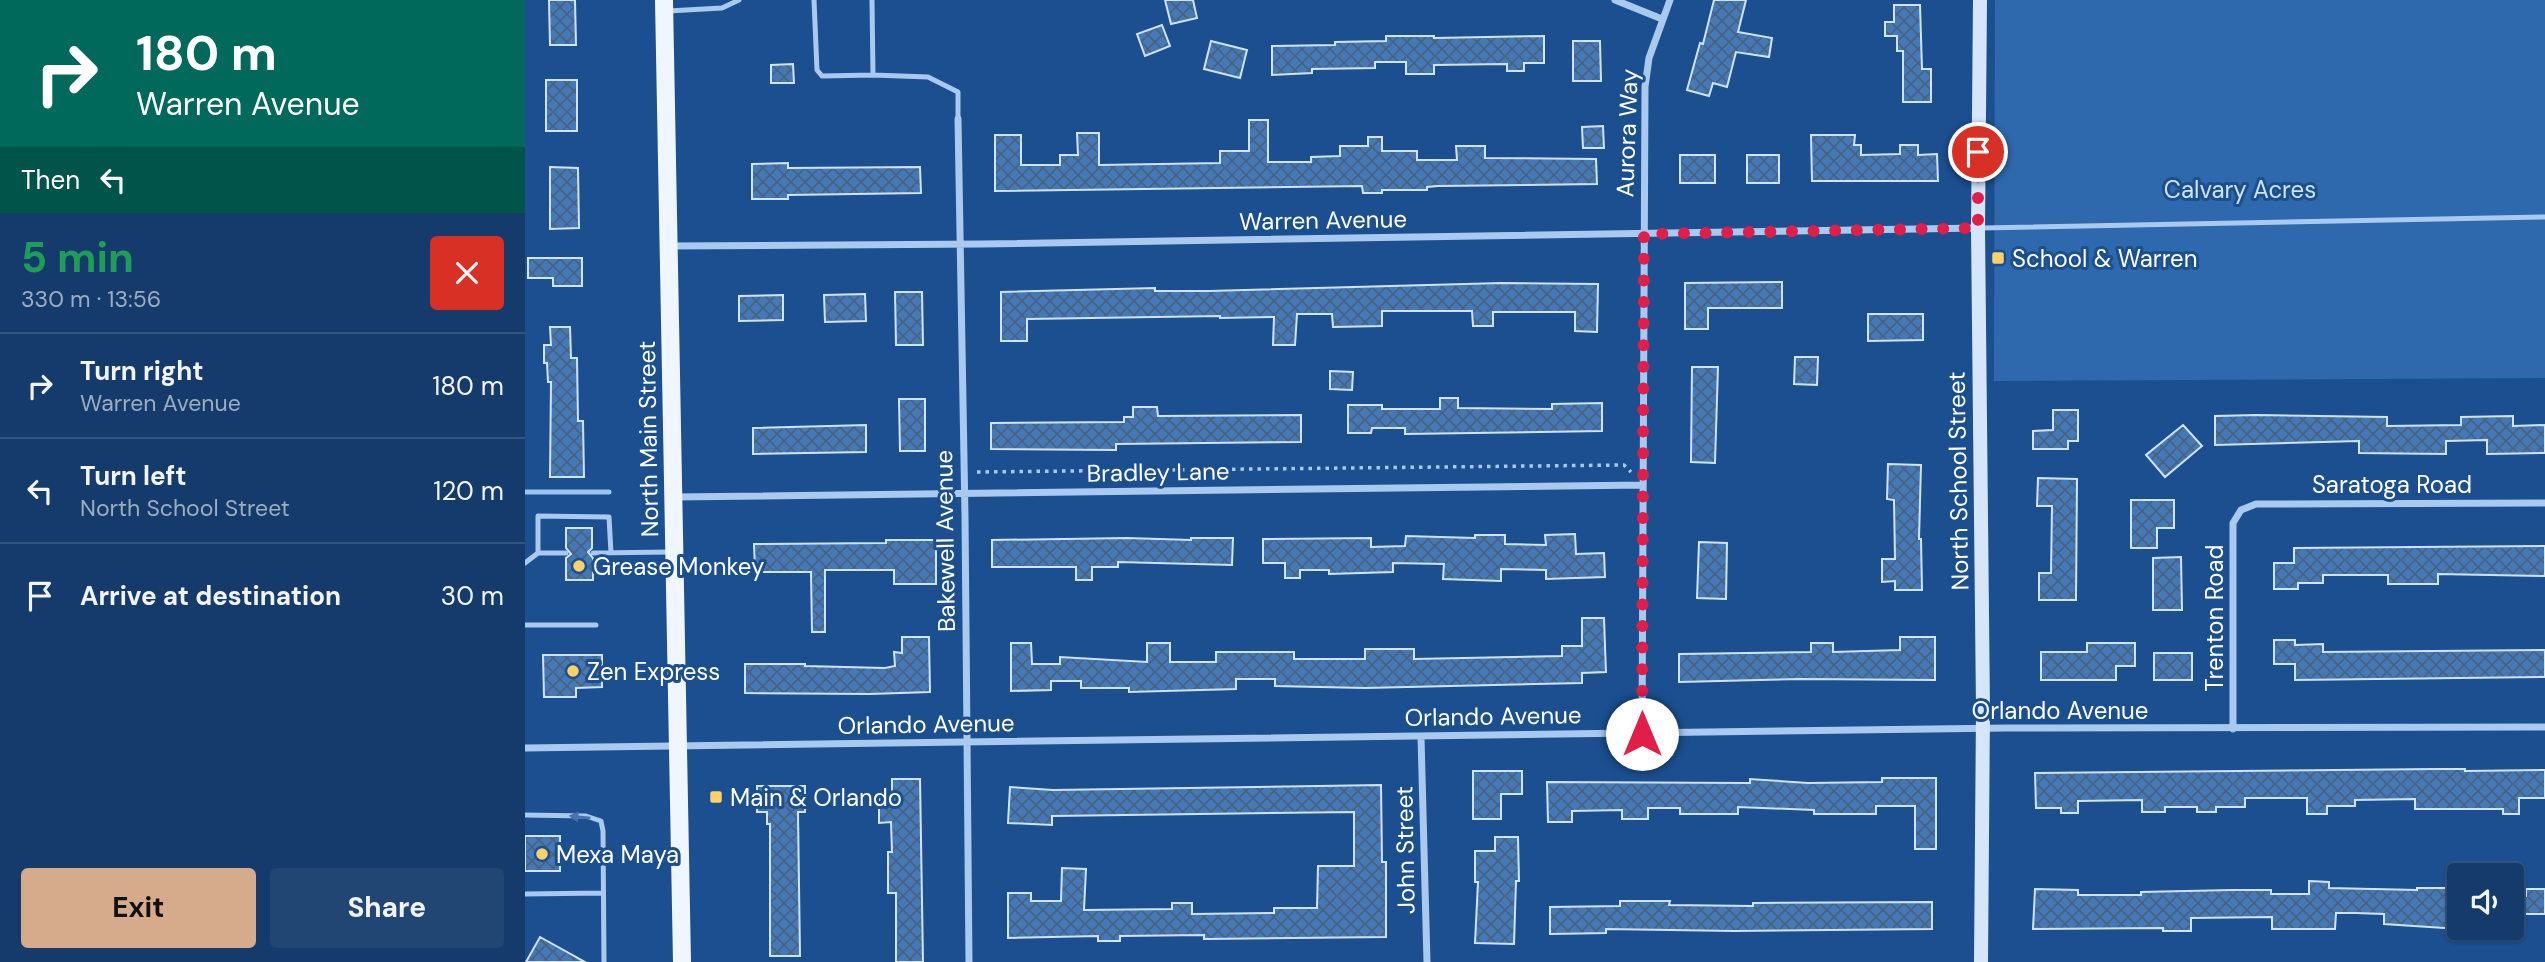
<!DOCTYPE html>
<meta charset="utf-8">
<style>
:root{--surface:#143b6b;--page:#214673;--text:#f1f3f6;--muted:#9dadc1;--line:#33557e;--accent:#d6ab8b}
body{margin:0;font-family:"DM Sans",sans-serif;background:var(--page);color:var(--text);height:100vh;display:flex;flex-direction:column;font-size:26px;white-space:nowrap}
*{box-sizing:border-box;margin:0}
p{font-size:23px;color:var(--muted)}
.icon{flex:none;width:38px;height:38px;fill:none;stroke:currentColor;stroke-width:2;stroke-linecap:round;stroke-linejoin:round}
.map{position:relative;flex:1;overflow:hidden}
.side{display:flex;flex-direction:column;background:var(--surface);width:525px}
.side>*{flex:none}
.guide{background:#00695c;color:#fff;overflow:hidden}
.controls{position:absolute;left:1922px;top:863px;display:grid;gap:14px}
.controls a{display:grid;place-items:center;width:77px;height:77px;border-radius:7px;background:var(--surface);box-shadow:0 2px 5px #0004,0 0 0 2px var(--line);font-size:35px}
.pin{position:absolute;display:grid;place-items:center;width:60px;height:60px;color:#fff;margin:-30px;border:4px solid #fff;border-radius:50%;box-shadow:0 2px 7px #0007}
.me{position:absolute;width:77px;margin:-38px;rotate:0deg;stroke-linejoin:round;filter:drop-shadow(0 0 5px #0008)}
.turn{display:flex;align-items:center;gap:24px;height:147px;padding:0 21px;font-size:32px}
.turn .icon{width:91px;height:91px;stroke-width:2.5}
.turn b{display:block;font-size:49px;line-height:60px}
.then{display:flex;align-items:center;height:66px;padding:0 21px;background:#0003;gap:14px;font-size:26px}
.round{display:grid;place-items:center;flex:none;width:74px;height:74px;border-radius:7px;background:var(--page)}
.overview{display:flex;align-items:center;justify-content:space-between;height:119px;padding:0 21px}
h1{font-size:42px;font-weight:700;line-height:52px;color:#1e9e55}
.cta{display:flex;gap:14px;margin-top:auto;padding:14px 21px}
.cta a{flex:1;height:80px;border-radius:7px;background:var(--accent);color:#111;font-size:28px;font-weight:700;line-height:80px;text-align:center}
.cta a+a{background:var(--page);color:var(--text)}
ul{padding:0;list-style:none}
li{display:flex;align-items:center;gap:21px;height:105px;padding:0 21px;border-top:2px solid var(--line)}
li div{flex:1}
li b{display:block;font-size:26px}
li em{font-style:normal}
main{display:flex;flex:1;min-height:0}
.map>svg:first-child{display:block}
</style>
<main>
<section class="side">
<div class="guide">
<div class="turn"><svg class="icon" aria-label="right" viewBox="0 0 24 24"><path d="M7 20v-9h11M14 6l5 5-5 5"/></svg><div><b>180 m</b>Warren Avenue</div></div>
<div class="then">Then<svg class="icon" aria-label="left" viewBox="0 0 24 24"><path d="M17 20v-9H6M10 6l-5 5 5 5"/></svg></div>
</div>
<div class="overview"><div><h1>5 min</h1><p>330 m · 13:56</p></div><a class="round" style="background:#d93025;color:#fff"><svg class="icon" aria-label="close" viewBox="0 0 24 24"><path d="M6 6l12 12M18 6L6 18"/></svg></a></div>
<ul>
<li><svg class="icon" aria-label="right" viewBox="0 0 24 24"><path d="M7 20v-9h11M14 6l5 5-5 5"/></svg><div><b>Turn right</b><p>Warren Avenue</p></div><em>180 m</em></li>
<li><svg class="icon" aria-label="left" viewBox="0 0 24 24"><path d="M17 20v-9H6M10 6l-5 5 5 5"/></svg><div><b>Turn left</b><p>North School Street</p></div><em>120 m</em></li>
<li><svg class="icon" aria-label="arrive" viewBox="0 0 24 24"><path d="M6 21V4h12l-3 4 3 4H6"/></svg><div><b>Arrive at destination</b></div><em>30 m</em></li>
</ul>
<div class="cta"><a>Exit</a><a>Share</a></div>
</section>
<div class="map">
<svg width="2020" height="962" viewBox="0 0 2020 962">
<defs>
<pattern id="building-cross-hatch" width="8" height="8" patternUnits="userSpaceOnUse" patternTransform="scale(1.75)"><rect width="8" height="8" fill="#4478b7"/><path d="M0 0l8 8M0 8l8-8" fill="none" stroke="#486282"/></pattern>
</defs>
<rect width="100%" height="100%" fill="#1b4f8f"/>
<path fill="#2e69ad" d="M 1470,0 L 2020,0 L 2020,378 L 1469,381 Z"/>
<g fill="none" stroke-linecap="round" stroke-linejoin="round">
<path stroke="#9cc4f0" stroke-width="5" d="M 0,492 L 84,492"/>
</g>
<path fill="url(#building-cross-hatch)" stroke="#cfe3fa" stroke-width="2" d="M 24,0 L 50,0 L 51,45 L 25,45 Z
M 640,0 L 668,0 L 672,18 L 646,24 Z
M 1189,0 L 1221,0 L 1213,32 L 1247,38 L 1244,57 L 1211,52 L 1202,87 L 1188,83 L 1184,96 L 1162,90 L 1175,43 L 1178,44 Z
M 1369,5 L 1395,5 L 1397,69 L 1406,69 L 1406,102 L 1378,102 L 1378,51 L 1372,51 L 1372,36 L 1360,36 L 1360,22 L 1369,22 Z
M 637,25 L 645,46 L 620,56 L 612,34 Z
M 861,36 L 909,36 L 909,38 L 1019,36 L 1019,63 L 999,63 L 999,71 L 982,71 L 982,64 L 909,65 L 909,74 L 881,74 L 881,62 L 850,62 L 850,68 L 787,69 L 787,73 L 747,75 L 747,46 L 810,45 L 810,42 L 861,41 Z
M 686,41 L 722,50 L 715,78 L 679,69 Z
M 1048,41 L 1075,41 L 1076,81 L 1048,81 Z
M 268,64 L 269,83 L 246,83 L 246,65 Z
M 21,80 L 52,80 L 52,131 L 21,131 Z
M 724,120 L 743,120 L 743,162 L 786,162 L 786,157 L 815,156 L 815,146 L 843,146 L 843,137 L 857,137 L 857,151 L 892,151 L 892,160 L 932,160 L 931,146 L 960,146 L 960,158 L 1071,159 L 1072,184 L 913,186 L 902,187 L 902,190 L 857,190 L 857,193 L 838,193 L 837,186 L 470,191 L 470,135 L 496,135 L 496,165 L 535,165 L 535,155 L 553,155 L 552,133 L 574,133 L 574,165 L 695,163 L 695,151 L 724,151 Z
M 1078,126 L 1079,148 L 1058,148 L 1057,127 Z
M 1286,135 L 1330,135 L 1329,145 L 1336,145 L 1336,155 L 1375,154 L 1375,145 L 1393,145 L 1393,155 L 1412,154 L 1413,181 L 1287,181 Z
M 1155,155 L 1190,155 L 1190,183 L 1155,183 Z
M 1222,155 L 1254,155 L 1254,183 L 1222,183 Z
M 263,163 L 263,168 L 395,167 L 396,193 L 263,195 L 263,199 L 227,199 L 227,164 Z
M 25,167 L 53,168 L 54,228 L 25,229 Z
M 3,258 L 57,258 L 57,286 L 28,286 L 28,278 L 3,278 Z
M 1257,282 L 1257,308 L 1183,308 L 1183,329 L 1160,329 L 1160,283 Z
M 977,283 L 1073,284 L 1072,332 L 1050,331 L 1050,312 L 968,312 L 968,326 L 948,326 L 947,311 L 857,311 L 857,326 L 808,327 L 807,314 L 772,314 L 770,345 L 748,345 L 749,317 L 695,318 L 695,316 L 502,319 L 502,341 L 476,341 L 476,292 L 630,288 L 630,291 L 684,291 Z
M 370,292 L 397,292 L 398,345 L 371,345 Z
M 340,294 L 341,321 L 300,322 L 299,295 Z
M 258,295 L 258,320 L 214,321 L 214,296 Z
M 1343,314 L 1398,314 L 1398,340 L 1343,341 Z
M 25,327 L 45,327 L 46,358 L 52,358 L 53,421 L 58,421 L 59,477 L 25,477 L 26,382 L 23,382 L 22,363 L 19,363 L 19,345 L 26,345 Z
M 1270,357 L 1293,357 L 1292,385 L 1269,384 Z
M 1167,367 L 1193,367 L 1190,463 L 1166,462 Z
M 805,371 L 828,372 L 827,390 L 805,389 Z
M 915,398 L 933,398 L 933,408 L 1027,409 L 1027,404 L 1077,403 L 1077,431 L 880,434 L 880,428 L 847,428 L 846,433 L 823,433 L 823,405 L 857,405 L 857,409 L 915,409 Z
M 374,399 L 400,399 L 400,451 L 375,451 Z
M 608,407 L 632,407 L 633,416 L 776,415 L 776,442 L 591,444 L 591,450 L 466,449 L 466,423 L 599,422 L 599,417 L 608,417 Z
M 1528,410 L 1553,410 L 1553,441 L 1543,441 L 1543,449 L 1508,449 L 1508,431 L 1528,430 Z
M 1732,415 L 1862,417 L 1862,426 L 1936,425 L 1936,417 L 1988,416 L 1988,426 L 2020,425 L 2020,453 L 1962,454 L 1962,440 L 1921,441 L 1921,454 L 1834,453 L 1834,441 L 1690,445 L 1690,416 Z
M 341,425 L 341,452 L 228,454 L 228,428 Z
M 1658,425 L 1677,446 L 1640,477 L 1621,455 Z
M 1363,464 L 1396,465 L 1394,539 L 1396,539 L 1397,590 L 1370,590 L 1370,581 L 1357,582 L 1357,559 L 1370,559 L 1369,500 L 1362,499 Z
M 1513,478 L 1552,479 L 1551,600 L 1514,600 L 1514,573 L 1526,573 L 1527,506 L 1512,506 Z
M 1606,500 L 1649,500 L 1649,528 L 1632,528 L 1632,548 L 1606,548 Z
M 41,528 L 67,528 L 67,548 L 63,552 L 68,558 L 68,580 L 41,580 L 41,558 L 46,554 L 41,548 Z
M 1050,534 L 1051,554 L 1079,553 L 1080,577 L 1021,579 L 1021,570 L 976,569 L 976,581 L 918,579 L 919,564 L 868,563 L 868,572 L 804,574 L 804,570 L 775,570 L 775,578 L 760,578 L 760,563 L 738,563 L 738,539 L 846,538 L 846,547 L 880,546 L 881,536 L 950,538 L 950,535 L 980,535 L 980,544 L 1021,545 L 1020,535 Z
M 602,538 L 666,540 L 666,538 L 708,538 L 707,565 L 593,562 L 593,567 L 567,567 L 567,580 L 551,580 L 551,567 L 467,567 L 467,540 Z
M 361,540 L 411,540 L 411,584 L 369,584 L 369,570 L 300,570 L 300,632 L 287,632 L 286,572 L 230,572 L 229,544 L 361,543 Z
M 1174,542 L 1202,543 L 1201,599 L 1172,598 Z
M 2020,546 L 2020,576 L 1913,574 L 1913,584 L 1863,584 L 1863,575 L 1798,575 L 1798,583 L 1773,583 L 1773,589 L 1749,589 L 1749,563 L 1769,563 L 1769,548 Z
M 1656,557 L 1657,610 L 1628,610 L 1628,558 Z
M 1057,618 L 1079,618 L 1080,646 L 1081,672 L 1057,673 L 1057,683 L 840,688 L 750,686 L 750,679 L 711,679 L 711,689 L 604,692 L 604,688 L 556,688 L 556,681 L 526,681 L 526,690 L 486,691 L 486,643 L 506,643 L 507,664 L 535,664 L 535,657 L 622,662 L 622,643 L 645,643 L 645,662 L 691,662 L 691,652 L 769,652 L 769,659 L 840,659 L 840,649 L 889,649 L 889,659 L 1037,656 L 1037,646 L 1057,646 Z
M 377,637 L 404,637 L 405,692 L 345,694 L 220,693 L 220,664 L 280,664 L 280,666 L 360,668 L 370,666 L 369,652 L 377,653 Z
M 1375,637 L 1410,637 L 1410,680 L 1276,679 L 1154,682 L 1154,654 L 1286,652 L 1286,643 L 1308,643 L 1308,652 L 1375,650 Z
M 1749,640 L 1770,640 L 1770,645 L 1798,644 L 1798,652 L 2020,650 L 2020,677 L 1770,680 L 1770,664 L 1749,664 Z
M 1562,643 L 1610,643 L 1610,666 L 1591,666 L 1591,680 L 1516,680 L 1516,652 L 1562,652 Z
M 1629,653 L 1667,653 L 1667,680 L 1629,680 Z
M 18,655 L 77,655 L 77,687 L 51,688 L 51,697 L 19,697 Z
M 1912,769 L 1940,769 L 1940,771 L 2020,770 L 2020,798 L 1994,798 L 1994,814 L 1978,814 L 1978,809 L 1890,809 L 1890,799 L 1830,800 L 1830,806 L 1802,806 L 1802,814 L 1782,814 L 1782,798 L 1720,798 L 1720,807 L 1691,807 L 1691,812 L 1672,812 L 1672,807 L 1640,807 L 1640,812 L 1617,812 L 1617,800 L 1553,801 L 1553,813 L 1536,813 L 1536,808 L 1511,808 L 1510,773 Z
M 948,771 L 997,771 L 997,794 L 976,794 L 976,819 L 948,819 Z
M 1357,778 L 1411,778 L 1411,849 L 1390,849 L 1390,806 L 1351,806 L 1351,814 L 1289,814 L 1289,810 L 1213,807 L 1213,814 L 1155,814 L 1155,808 L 1123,808 L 1123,819 L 1097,819 L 1097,810 L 1047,811 L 1047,822 L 1023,822 L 1022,782 L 1225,783 L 1225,779 L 1283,783 L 1357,782 Z
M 367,779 L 395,779 L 398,962 L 371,962 L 371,893 L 363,893 L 363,852 L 367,852 L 366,822 L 354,823 L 354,796 L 367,796 Z
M 856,785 L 857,862 L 861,862 L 861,937 L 679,939 L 679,935 L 595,936 L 595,941 L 573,941 L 573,936 L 483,938 L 483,893 L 506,893 L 506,901 L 536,901 L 537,868 L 561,869 L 559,910 L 647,909 L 647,903 L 667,903 L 667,914 L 749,913 L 749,908 L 792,908 L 793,866 L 829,866 L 829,812 L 527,816 L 527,825 L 483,823 L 485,787 L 528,790 Z
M 232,786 L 280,786 L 280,812 L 273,812 L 275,956 L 245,956 L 245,824 L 242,824 L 242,812 L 232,812 Z
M 0,836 L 35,836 L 35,871 L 0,871 Z
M 970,837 L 993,837 L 994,881 L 991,881 L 989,944 L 950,943 L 953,882 L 950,882 L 950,851 L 970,851 Z
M 1784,881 L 1804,882 L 1804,888 L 1892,890 L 1892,888 L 1934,888 L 1934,929 L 1859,924 L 1859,914 L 1830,913 L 1811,913 L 1810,929 L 1747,929 L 1747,917 L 1666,918 L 1666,931 L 1638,931 L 1638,928 L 1508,929 L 1510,889 L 1553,890 L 1553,895 L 1616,895 L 1616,892 L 1707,890 L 1746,890 L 1746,894 L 1784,894 Z
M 2001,889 L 2020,889 L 2020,914 L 1986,914 L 1986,895 L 2001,896 Z
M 1095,901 L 1145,901 L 1144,905 L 1228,906 L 1228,903 L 1407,902 L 1407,929 L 1209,931 L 1081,929 L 1081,933 L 1025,934 L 1025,907 L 1095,906 Z
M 15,937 L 60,962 L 1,962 Z"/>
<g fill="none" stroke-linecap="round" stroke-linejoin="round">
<path stroke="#a9c9ee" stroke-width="3.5" stroke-dasharray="3.5 5" stroke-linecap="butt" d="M 452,472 L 1099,465 L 1106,472"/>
<path stroke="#a9c9ee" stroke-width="5" d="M 289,0 L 292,70 L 297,76 L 348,75
M 347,0 L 348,75 L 403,77 L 433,92 L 433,119
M 143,11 L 197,8 L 214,0
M 1456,228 L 2020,217
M 13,553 L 13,516 L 84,517 L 86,553
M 68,553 L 146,552
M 0,563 L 13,553 L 41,553
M 0,625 L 71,625
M 0,815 L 61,816 L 76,821 L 78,831 L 79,962
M 0,894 L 78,893"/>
<path stroke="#a9c9ee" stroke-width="7" d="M 1090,0 L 1137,19
M 433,119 L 440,516 L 444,962
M 144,246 L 457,244 L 1453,228
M 149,497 L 1118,485
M 1708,729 L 1708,523 L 1716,510 L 1731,504 L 2020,503
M 1117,734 L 1120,87 L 1124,58 L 1145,0
M 896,737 L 902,962
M 0,748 L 1482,728 L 2020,727"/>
<path stroke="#d6e6fa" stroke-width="14" d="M 1455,0 L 1453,228 L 1458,710 L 1456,962"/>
<path stroke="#f0f6ff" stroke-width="18" d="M 139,0 L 157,962"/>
</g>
<defs><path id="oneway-solid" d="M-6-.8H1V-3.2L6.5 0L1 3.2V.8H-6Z" transform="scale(1.75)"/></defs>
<use fill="#4674ac" href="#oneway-solid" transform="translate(55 817) rotate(-174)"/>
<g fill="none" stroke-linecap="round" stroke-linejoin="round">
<path stroke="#e11d48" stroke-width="12" stroke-dasharray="0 21.6" d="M 1117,734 L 1119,234 L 1453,228 L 1453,152"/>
</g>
<g fill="#ffd166" stroke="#1b4f8f" stroke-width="2.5">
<rect x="1466" y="251" width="14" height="14" rx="3.5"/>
<circle cx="54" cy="566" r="7"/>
<circle cx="48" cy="671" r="7"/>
<rect x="184" y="790" width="14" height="14" rx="3.5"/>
<circle cx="17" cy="854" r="7"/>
</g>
<g text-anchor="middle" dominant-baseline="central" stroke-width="6" stroke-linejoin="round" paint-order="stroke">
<g font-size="24" fill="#fff" stroke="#1b4f8f">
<text transform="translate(1102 133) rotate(-88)">Aurora Way</text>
<text transform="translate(798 220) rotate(-1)">Warren Avenue</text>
<text transform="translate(123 439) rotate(-91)">North Main Street</text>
<text transform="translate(633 472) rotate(-1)">Bradley Lane</text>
<text transform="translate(1433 481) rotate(-91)">North School Street</text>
<text x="1867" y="484">Saratoga Road</text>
<text transform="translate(420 541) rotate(-91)">Bakewell Avenue</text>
<text transform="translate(1689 618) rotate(-90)">Trenton Road</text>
<text x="1535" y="710">Orlando Avenue</text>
<text transform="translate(968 716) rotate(-1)">Orlando Avenue</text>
<text transform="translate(401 724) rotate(-1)">Orlando Avenue</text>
<text transform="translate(880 850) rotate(-91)">John Street</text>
</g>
<g font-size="24" fill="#cfe3fa" stroke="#1b4f8f">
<text x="1715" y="189">Calvary Acres</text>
</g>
<g font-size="24" fill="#fff" stroke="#1b4f8f" text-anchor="start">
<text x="1487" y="258">School &amp; Warren</text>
<text x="68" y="566">Grease Monkey</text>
<text x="62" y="671">Zen Express</text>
<text x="205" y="797">Main &amp; Orlando</text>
<text x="31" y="854">Mexa Maya</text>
</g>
</g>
</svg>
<div class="controls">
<a><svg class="icon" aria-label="sound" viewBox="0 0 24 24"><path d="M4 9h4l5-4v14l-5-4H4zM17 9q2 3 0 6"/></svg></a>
</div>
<div class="pin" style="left:1453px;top:152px;background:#d93025"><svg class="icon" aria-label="arrive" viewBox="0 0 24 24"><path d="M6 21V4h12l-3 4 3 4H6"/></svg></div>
<svg class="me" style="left:1117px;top:734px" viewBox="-20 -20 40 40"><circle r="19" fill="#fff"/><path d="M0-13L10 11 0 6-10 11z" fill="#e11d48"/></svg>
</div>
</main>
